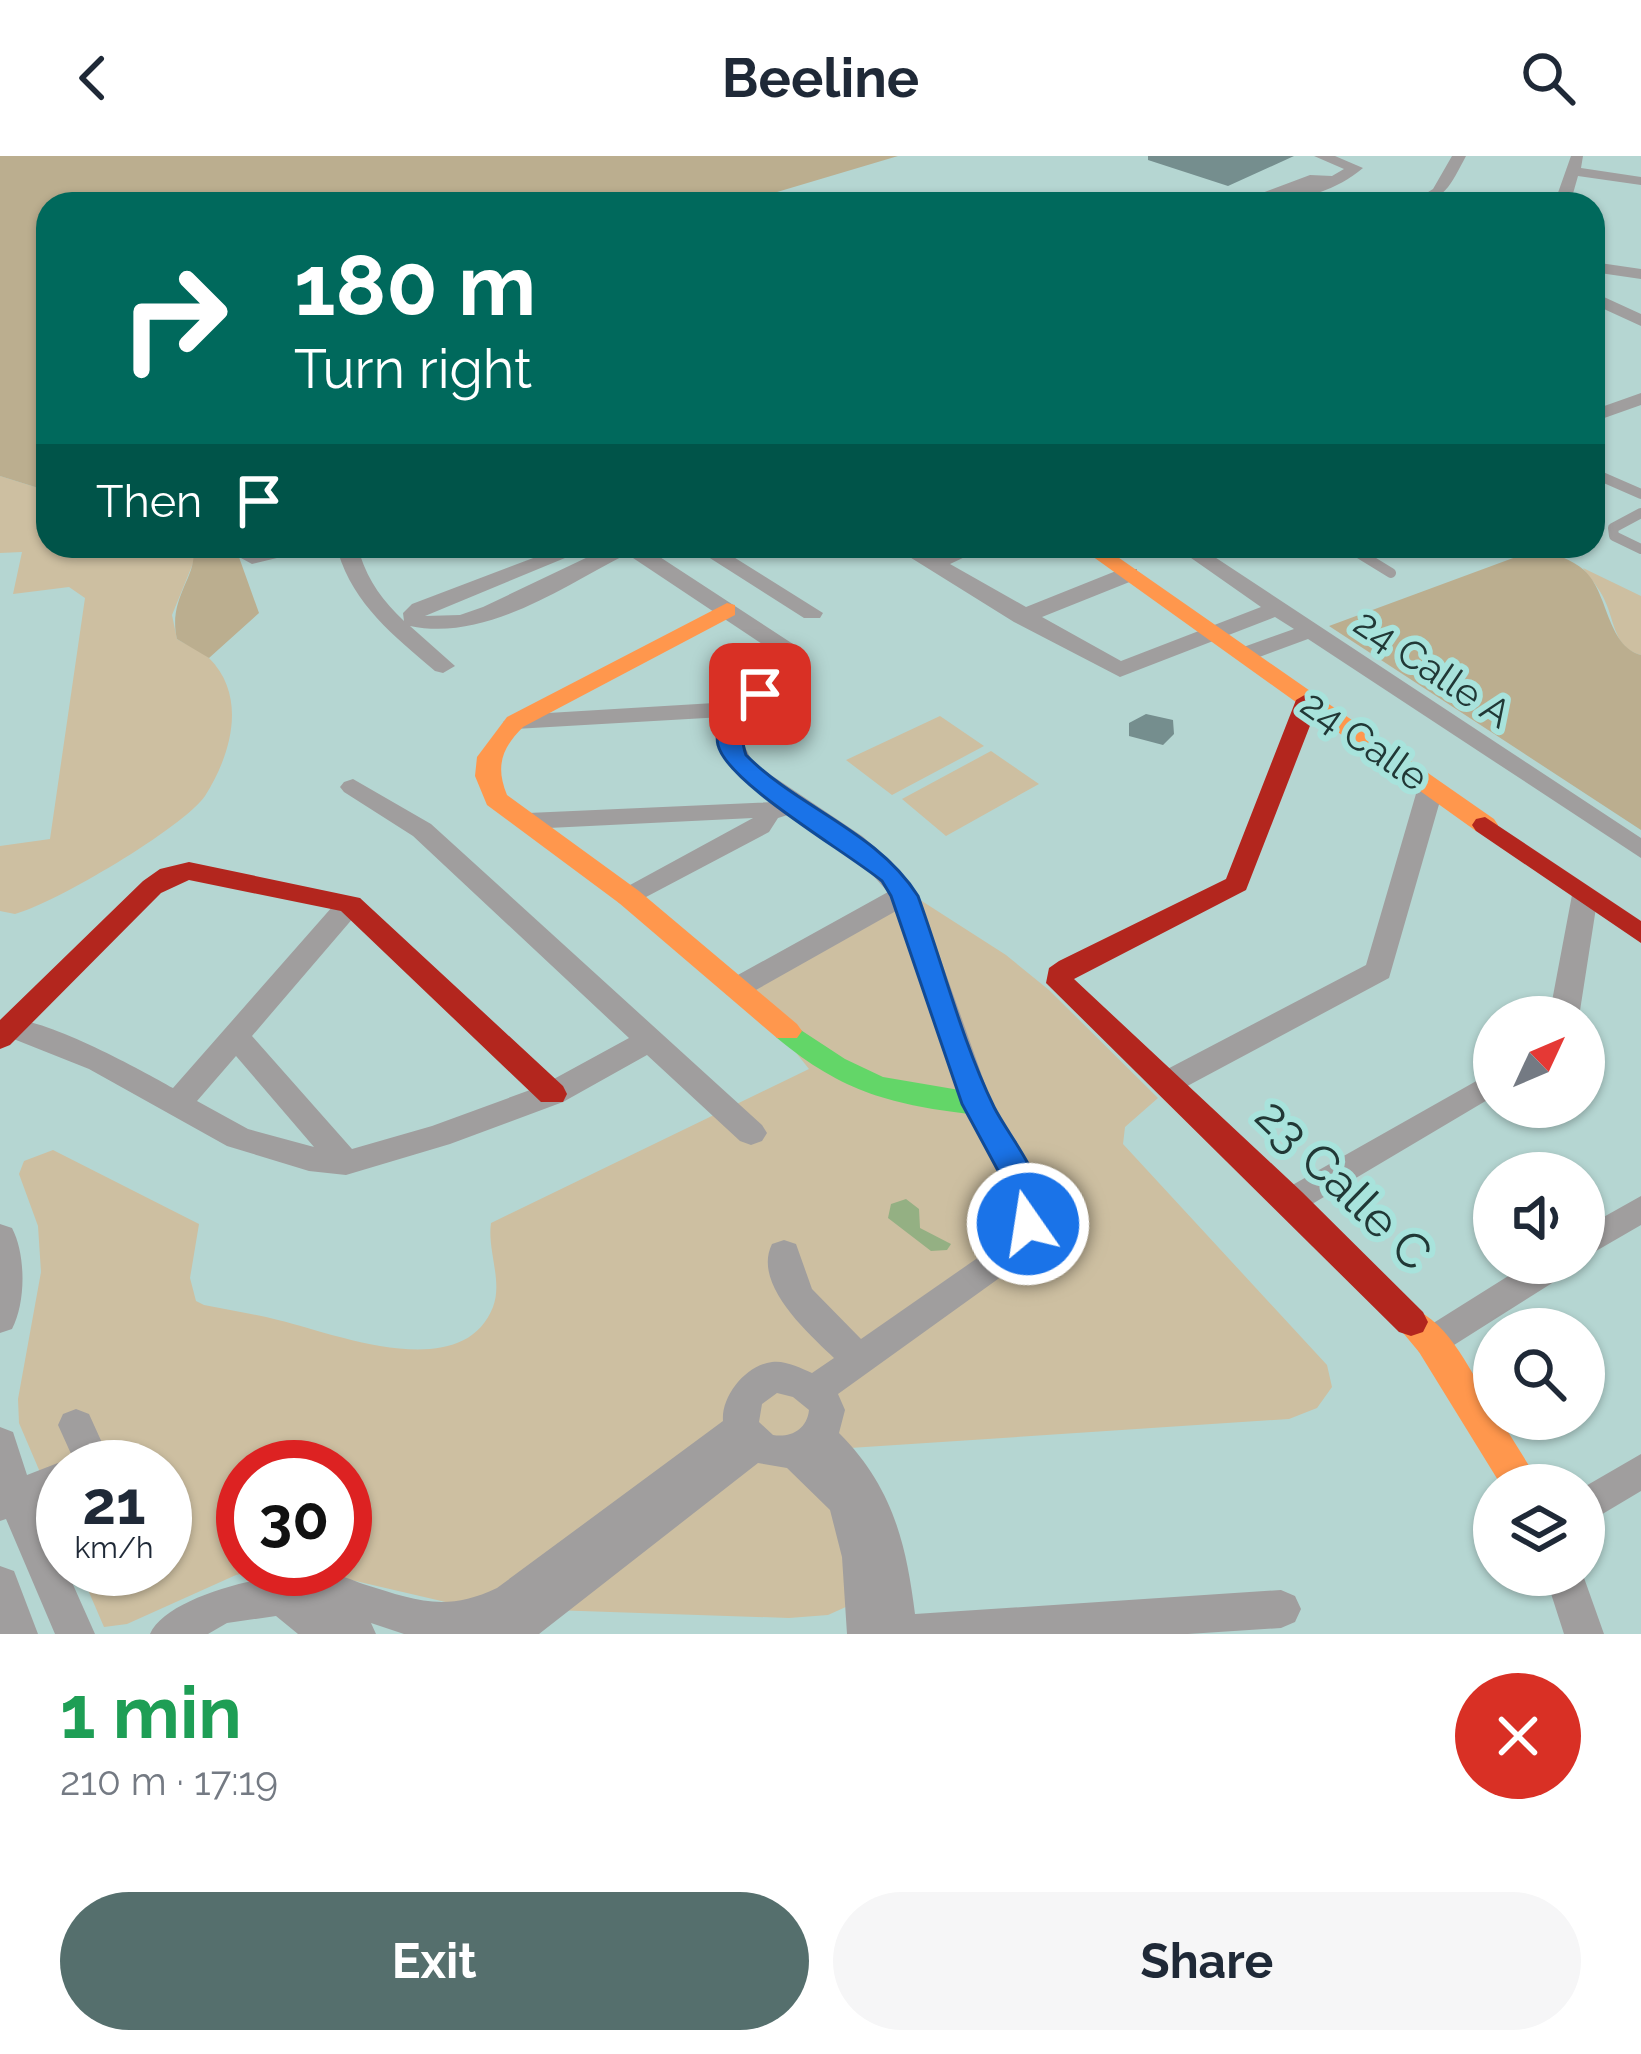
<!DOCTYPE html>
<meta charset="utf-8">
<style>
:root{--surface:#fff;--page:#f6f6f7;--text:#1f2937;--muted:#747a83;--accent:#556f6d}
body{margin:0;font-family:Raleway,sans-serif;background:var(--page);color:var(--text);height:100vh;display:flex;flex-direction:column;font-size:45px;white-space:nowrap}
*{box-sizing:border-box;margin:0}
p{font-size:39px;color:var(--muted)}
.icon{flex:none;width:66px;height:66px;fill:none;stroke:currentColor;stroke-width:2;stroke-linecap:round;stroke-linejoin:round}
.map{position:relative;height:1478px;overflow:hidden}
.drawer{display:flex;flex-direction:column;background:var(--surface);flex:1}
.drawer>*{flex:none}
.banner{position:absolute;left:36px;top:36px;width:1569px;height:366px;border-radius:36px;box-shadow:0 3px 9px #0004;background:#00695c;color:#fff;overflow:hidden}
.needle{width:78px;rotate:46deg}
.controls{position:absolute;left:1473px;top:840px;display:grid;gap:24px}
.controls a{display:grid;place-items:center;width:132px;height:132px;border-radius:50%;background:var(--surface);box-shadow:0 3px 9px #0004;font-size:60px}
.speed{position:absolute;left:36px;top:1284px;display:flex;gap:24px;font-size:60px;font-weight:700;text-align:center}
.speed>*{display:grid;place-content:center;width:156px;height:156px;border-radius:50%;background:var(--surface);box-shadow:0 3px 9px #0004;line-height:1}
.speed small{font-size:30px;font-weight:400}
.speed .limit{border:18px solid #d22;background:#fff;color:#111}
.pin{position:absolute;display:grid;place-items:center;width:102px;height:102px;color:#fff;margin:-51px;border-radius:24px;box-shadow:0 6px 18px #0006}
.me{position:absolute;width:132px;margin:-66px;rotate:347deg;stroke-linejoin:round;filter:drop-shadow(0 0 9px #0008)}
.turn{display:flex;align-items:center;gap:42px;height:252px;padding:0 60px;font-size:54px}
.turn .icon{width:156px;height:156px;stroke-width:2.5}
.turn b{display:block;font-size:84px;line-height:102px}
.then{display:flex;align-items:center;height:114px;padding:0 60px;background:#0003;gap:24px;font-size:45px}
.round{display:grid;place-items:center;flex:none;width:126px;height:126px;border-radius:63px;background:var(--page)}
.head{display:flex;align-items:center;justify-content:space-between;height:204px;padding:0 60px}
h1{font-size:72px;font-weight:700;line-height:90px;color:#1e9e55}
.cta{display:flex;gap:24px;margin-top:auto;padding:24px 60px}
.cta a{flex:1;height:138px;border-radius:72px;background:var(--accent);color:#fff;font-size:48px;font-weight:700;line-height:138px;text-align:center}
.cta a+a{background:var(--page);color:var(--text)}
header{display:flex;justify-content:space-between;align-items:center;height:156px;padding:0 60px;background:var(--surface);font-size:54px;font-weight:700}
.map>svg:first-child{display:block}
</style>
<header><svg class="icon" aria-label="back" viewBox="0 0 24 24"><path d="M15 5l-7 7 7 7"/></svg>Beeline<svg class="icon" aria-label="search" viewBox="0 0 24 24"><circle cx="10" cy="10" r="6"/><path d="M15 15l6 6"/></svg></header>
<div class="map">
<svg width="1641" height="1478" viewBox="0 0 1641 1478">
<rect width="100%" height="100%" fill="#b5d6d2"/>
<path fill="#cdbfa1" d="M 0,320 L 48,335 L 48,390 L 192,390 L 196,400 L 172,459 L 177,483 C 187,489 201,494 209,502 C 248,541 231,599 205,640 C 184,671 54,748 15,758 L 0,755 L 0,690 L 50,683 L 85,442 L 69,431 L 13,438 L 22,396 L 0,397 Z
M 1583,412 L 1641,440 L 1641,499 C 1614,492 1615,466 1605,445 C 1600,433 1590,422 1583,412 Z
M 940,560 L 984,590 L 892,639 L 846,604 Z
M 991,595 L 1039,628 L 946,680 L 902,643 Z
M 914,740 L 1006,799 L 1049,834 L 1158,942 L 1125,971 L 1123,988 L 1327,1209 L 1332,1231 L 1317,1252 L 1289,1263 L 850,1292 L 839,1368 L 848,1450 L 828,1459 L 789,1462 L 467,1451 L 304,1413 L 345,1413 L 345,1311 L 243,1311 L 243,1413 L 270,1413 L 236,1419 L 127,1468 L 104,1471 L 79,1413 L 165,1413 L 165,1311 L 63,1311 L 63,1370 L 19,1267 L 18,1243 L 41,1116 L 38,1070 L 19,1018 L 24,1005 L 53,994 L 199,1068 L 190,1122 L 196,1145 L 204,1149 C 229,1154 254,1158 278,1164 C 333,1177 462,1230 493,1151 C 503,1125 487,1094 491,1067 L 809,913 L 747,835 Z"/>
<path fill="#bbae8f" d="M 0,0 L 898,0 L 737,48 L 48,48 L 48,335 L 0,320 Z
M 192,390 L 235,390 L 259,457 L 209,502 L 177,483 C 167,440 201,418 192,390 Z
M 1540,392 C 1554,398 1573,404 1584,414 C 1609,437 1606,489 1641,499 L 1641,674 L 1329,470 Z"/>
<path fill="#94b083" d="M 906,1043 L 919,1053 L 920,1072 L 951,1088 L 947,1094 L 931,1095 L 888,1062 L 891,1048 Z"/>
<path fill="#758e8e" d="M 1148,0 L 1294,0 L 1228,30 L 1148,4 Z
M 1146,558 L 1173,564 L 1174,578 L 1163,589 L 1129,580 L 1129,567 Z"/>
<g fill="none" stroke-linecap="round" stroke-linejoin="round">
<path stroke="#a09e9e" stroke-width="8" d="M 1161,46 L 1228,45"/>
<path stroke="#a09e9e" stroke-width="10" d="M 1593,317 L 1641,338
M 1641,357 L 1613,372 L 1614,380 L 1641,393
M 1347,390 L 1391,417"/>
<path fill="#a09e9e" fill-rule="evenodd" d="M 1314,0 L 1335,0 L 1363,12 C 1322,47 1266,48 1215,48 L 1244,37 L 1254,40 L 1310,19 L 1332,20 L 1344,13 Z
M 1452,0 L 1466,0 C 1451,28 1444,48 1409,48 L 1433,33 Z
M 1571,0 L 1583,0 L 1581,12 L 1641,21 L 1641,29 L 1578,20 L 1570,48 L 1554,48 Z
M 1593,106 L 1641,113 L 1641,123 L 1593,116 Z
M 1593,136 L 1641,158 L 1641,170 L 1593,148 Z
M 1593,177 L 1602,178 L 1605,182 L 1593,187 Z
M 1641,237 L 1641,249 L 1593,266 L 1593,254 Z
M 276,390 L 313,390 L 310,394 L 252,408 L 241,402 Z
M 345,390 L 374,390 L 360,399 C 369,426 383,445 404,465 L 403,457 L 412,448 L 565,390 L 594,390 L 425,460 L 460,459 L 483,451 L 611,390 L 643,390 L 793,488 L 805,503 L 802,517 L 748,556 L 743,587 L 753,607 L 862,680 L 891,705 L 918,739 L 992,948 L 1041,1035 L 1044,1068 L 1023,1105 L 838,1238 L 845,1254 L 839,1277 C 892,1330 906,1386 915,1458 L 1281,1434 L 1295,1440 L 1301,1453 L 1295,1466 L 1281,1472 L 1188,1478 L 847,1478 L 842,1401 L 830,1354 L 787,1312 L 758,1307 L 539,1478 L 404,1478 L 371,1467 L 376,1478 L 298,1478 L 276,1460 L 227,1467 L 208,1478 L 150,1478 C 168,1437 285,1413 328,1417 C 339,1418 352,1424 363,1428 C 415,1444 445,1457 497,1432 L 723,1265 C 721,1240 746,1209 772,1206 C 785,1204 801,1212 812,1217 L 834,1202 C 808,1177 752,1128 772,1088 L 784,1084 L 796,1088 L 812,1133 L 861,1183 L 999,1087 L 1012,1067 L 1009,1035 L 962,948 L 896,755 L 747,839 L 727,839 L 723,832 L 727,825 L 888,736 L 859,704 L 794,657 L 778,662 L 769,676 L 629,750 L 619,747 L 615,741 L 619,735 L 753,662 L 528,673 L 515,665 L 528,657 L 776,646 C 743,625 710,605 723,561 L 515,573 L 503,566 L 515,559 L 731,546 L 782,509 L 777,498 L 627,398 C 562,431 486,486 410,470 L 455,510 L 443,517 L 435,515 C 394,480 354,449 338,396 ZM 777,1237 L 793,1241 L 809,1254 C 807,1274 790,1282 773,1279 L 759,1266 L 762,1248 Z
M 691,390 L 716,390 L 823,457 L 820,462 L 804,462 Z
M 892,390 L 917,390 L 934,399 L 959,390 L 988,390 L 950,408 L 1026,451 L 1121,413 L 1137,413 L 1137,423 L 1042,461 L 1121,505 L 1261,451 L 1174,390 L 1198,390 L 1641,682 L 1641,702 L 1308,483 L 1254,503 L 1238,503 L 1238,493 L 1294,473 L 1275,461 L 1120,521 L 1014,466 Z
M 353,623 L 431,668 L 762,969 L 767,977 L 762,985 L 751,989 L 740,985 L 647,899 L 563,946 L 450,988 L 346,1019 L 309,1015 L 227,990 L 89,913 L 1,878 L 1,864 C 33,854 141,914 173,932 L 340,742 L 360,742 L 364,748 L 360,754 L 252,880 L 352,993 L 432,970 L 541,930 L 629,882 L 413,680 L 344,636 L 340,631 L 344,626 ZM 236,900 L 314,991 L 248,973 L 197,945 Z
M 1431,623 L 1444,631 L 1389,822 L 1178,935 L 1156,935 L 1152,927 L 1156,919 L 1366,809 L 1418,631 Z
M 1585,730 L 1598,739 L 1579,861 L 1549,861 L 1572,739 Z
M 1494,915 L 1494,940 L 1302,1054 L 1291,1058 L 1280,1054 L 1275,1045 L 1280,1036 Z
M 1641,1040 L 1641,1069 L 1584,1102 L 1584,1072 Z
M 0,1068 L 12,1072 C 26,1099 26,1146 12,1173 L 0,1177 Z
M 1529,1107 L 1573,1107 L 1568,1117 L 1443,1196 L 1431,1201 L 1419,1196 L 1414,1186 L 1419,1176 Z
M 76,1253 L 89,1258 L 113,1311 L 77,1311 L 58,1269 L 63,1258 Z
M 0,1271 L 13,1276 L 27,1319 L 63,1305 L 76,1311 L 63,1311 L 63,1339 L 38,1350 L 95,1478 L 55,1478 L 6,1363 L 0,1365 Z
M 1641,1298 L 1641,1335 L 1584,1369 L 1584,1331 Z
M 0,1410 L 14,1415 L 38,1478 L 0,1478 Z
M 1545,1419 L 1583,1419 L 1604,1478 L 1564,1478 Z"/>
<path fill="#63d668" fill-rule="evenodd" d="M 787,865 L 845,903 L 883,921 L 977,937 L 988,940 L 992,948 L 988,956 L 977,959 C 893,949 843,937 777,882 L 772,875 L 777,868 Z"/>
<path fill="#ff974d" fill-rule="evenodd" d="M 1078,390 L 1102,390 L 1494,663 L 1498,669 L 1494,675 L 1476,675 Z
M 727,447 L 735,449 L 735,459 L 523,571 C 502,592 495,610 507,639 L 639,735 L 797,868 L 802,875 L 797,882 L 777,882 L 619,747 L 487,649 L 475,620 L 477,601 L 507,561 Z
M 1411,1152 C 1450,1165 1473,1221 1494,1254 L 1494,1263 L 1500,1263 L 1541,1329 L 1501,1329 L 1419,1196 L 1394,1166 L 1399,1156 Z"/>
<path fill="#b3261e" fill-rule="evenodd" d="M 1308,537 L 1320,544 L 1246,734 L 1074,823 L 1302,1036 L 1423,1156 L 1428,1166 L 1423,1176 L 1411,1180 L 1399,1176 L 1046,827 L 1049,812 L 1059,805 L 1226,723 L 1296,544 Z
M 1485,661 L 1641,765 L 1641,787 L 1476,675 L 1472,669 L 1476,663 Z
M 189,706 L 360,742 L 563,930 L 567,938 L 563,946 L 541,946 L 341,755 L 189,724 L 161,737 L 10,889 L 0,893 L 0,864 L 143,725 L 160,713 Z"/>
</g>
<path fill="#1a73e8" stroke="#114b97" stroke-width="3" d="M 760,531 L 772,538 C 753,558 735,567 746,599 C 798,652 877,675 918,740 C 943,809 962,885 994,951 C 1011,985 1060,1038 1039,1078 L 1028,1081 L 1016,1078 L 1009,1035 L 962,948 L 891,740 L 882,725 C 847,696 727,627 718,589 C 715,578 721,565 725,553 Z"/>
<g text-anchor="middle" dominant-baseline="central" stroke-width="12" stroke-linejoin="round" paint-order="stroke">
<g font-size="39" fill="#213836" stroke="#a8e3dc">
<text transform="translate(1433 512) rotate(34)">24 Calle A</text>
<text transform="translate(1365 584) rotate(35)">24 Calle</text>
</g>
<g font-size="48" fill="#213836" stroke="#a8e3dc">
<text transform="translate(1344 1028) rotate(44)">23 Calle C</text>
</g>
</g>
</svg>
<div class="controls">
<a><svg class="needle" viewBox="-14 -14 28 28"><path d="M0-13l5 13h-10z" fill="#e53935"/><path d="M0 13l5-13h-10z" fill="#747a83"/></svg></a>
<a><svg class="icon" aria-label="sound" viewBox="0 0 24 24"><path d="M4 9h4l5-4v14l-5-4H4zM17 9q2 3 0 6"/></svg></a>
<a><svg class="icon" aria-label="search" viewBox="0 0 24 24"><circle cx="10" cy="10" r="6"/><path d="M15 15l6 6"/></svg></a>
<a><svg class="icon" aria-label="layers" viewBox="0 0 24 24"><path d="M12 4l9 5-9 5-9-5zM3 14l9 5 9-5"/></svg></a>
</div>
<div class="speed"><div>21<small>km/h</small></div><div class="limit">30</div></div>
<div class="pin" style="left:760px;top:538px;background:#d93025"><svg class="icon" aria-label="arrive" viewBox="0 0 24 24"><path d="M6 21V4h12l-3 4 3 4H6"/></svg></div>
<svg class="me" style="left:1028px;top:1068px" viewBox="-20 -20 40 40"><circle r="17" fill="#1a73e8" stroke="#fff" stroke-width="3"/><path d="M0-11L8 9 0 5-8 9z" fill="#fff"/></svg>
<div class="banner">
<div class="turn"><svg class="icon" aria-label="right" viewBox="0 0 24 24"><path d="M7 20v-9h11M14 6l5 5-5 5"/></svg><div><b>180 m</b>Turn right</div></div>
<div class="then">Then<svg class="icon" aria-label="arrive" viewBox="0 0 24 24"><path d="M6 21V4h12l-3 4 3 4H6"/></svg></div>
</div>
</div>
<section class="drawer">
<div class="head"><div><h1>1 min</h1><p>210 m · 17:19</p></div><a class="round" style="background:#d93025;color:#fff"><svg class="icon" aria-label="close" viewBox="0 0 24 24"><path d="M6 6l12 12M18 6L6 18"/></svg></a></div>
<div class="cta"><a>Exit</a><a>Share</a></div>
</section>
